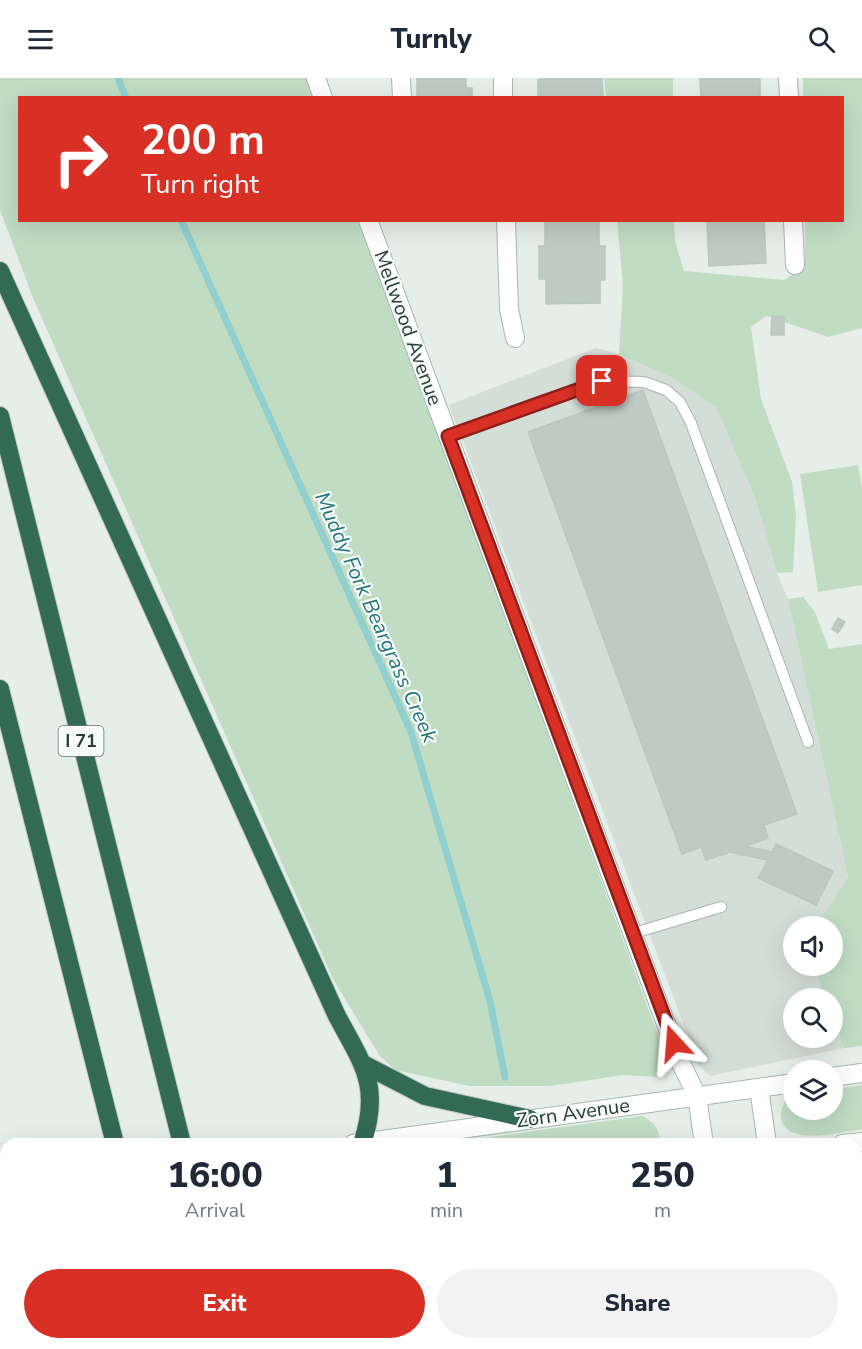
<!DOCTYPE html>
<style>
:root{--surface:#fff;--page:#f2f2f3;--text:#1f2937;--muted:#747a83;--accent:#d93025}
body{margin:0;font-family:"Nunito Sans",sans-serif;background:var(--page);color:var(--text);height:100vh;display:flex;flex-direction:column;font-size:22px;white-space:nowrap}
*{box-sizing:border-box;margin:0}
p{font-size:20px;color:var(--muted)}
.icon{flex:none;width:33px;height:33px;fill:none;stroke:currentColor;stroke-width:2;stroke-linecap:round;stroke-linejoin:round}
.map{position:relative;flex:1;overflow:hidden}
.side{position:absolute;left:0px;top:1060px;width:862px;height:212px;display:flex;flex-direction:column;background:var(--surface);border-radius:18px 18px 0 0;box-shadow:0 6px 24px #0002}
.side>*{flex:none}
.top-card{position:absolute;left:18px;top:18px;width:826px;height:126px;border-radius:0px;box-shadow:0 6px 24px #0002;background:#d93025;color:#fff;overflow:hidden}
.tools{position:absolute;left:783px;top:838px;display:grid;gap:12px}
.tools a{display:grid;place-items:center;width:60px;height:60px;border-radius:50%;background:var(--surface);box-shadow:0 6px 24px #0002;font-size:30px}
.pin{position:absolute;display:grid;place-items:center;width:51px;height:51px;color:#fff;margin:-26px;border-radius:12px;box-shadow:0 3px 9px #0006}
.me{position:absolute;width:66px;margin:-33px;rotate:341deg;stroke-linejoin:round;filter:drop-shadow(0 0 4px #0008)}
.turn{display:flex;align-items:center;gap:21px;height:126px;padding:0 24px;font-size:27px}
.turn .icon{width:78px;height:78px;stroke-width:2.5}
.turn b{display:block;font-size:42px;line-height:51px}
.eta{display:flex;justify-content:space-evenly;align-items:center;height:102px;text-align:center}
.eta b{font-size:36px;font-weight:800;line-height:42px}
.action{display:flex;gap:12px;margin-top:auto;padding:12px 24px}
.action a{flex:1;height:69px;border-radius:36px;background:var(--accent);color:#fff;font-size:24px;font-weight:800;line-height:69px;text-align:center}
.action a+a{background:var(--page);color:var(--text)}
header{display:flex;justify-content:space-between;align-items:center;height:78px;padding:0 24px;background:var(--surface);font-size:27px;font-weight:800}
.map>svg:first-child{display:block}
</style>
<header><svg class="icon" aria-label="menu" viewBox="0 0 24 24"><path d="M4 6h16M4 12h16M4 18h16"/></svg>Turnly<svg class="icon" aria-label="search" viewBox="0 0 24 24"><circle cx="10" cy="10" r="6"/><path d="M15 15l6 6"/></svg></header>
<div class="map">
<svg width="862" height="1271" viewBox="0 0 862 1271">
<rect width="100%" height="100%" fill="#e6eee9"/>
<path fill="#d4ded8" d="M 596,270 L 619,276 L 674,301 L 716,329 L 755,420 L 777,495 L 788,521 L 848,799 L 815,849 L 794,849 L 794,888 L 813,888 L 826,921 L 794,921 L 794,960 L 832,960 L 833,940 L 844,970 L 710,998 L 699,987 L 449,327 Z"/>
<path fill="#c0ddc4" d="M 0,0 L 308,0 L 315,19 L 20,20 L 20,142 L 360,143 L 663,971 L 661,996 L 656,999 L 624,997 L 550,1008 L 470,1008 L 395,992 L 379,977 L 333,901 L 33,220 L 0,132 Z
M 604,0 L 673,0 L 673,19 L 606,19 Z
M 803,0 L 862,0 L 862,250 L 828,259 L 766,238 L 751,249 L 761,321 L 792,404 L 796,437 L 793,494 L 777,495 L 755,420 L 716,329 L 674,301 L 619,276 L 623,207 L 617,143 L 674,143 L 675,163 L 684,193 L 784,202 L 805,189 L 805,143 L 843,142 L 843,20 L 803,19 Z
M 858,387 L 862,410 L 862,507 L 818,514 L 800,396 Z
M 803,519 L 815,534 L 829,571 L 862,566 L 862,968 L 844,970 L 833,940 L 832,921 L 826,921 L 813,888 L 832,888 L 832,849 L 815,849 L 848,799 L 788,521 Z
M 862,1007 L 862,1051 C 842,1054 780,1071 781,1036 C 782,1027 785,1022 793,1018 L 794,1032 L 832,1032 L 833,1011 Z
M 642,1038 C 655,1044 660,1053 660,1066 L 439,1066 Z
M 862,1081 L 862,1271 L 440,1271 L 440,1266 L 856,1266 L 856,1089 Z"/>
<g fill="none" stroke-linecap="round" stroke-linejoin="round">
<path stroke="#91cfcf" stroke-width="7" d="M 118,0 L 126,20
M 181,142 L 411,654 L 490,923 L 505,999
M 547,1266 L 547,1271"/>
</g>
<path fill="#becbc4" stroke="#b8c7bf" stroke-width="1.5" d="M 417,0 L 466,0 L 466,10 L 472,10 L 472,20 L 417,20 Z
M 543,0 L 602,0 L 603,20 L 538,20 L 538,2 Z
M 700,0 L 760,0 L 760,20 L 701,20 Z
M 545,142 L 599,142 L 599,168 L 605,168 L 605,202 L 600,202 L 600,225 L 546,226 L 546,201 L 539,201 L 539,168 L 545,168 Z
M 707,142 L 764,142 L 766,185 L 709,188 Z
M 772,238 L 784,239 L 784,257 L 771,257 Z
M 643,312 L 797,736 L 764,747 L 768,760 L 745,768 L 772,774 L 776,766 L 833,793 L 816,827 L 758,800 L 768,782 L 730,774 L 706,782 L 701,769 L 682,776 L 528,354 Z
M 838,540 L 845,544 L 838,555 L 832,551 Z"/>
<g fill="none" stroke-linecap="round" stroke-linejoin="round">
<g stroke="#a8b6af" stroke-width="12">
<path id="service" d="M 449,358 L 602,303 L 644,304 L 666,312 L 680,324 L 691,345 L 808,664
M 634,855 L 721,829"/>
</g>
<g stroke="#a8b6af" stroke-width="20">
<path id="minor" d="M 316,0 L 323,20
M 401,0 L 402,20
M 503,0 L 503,20
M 788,0 L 789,20
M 368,142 L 679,981 L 697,1018 L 704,1066
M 506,142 L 509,231 L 515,260
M 793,142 L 795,187
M 759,1010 L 767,1066"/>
</g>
<g stroke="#a8b6af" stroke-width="20">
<path id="tertiary" d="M 0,1117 L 6,1116
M 0,1187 L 6,1186
M 796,1266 L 796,1271"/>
</g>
<g stroke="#a4b9af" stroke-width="20">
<path id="secondary" d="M 832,999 L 862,995
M 353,1066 L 794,1005
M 842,1066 L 862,1064"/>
</g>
<g stroke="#c2c9c6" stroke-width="20">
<path id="motorway" d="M 0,193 L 337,938 C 364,988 381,1009 362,1066
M 0,338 L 182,1066
M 0,611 L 115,1066
M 363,986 L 425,1018 L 530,1041
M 0,1150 L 6,1157
M 0,1253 L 6,1259
M 14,1266 L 19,1271
M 37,1266 L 38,1271
M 166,1266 L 167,1271
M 235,1266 L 236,1271
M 424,1271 L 426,1266"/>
</g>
<use href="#service" stroke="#fff" stroke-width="10"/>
<use href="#minor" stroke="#fff" stroke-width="18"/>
<use href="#tertiary" stroke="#fff" stroke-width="18"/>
<use href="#secondary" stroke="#fff" stroke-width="18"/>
<use href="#motorway" stroke="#326a56" stroke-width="18"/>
</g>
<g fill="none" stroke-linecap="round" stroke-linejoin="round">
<g stroke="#8d1f18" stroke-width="15">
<path id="route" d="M 602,303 L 448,358 L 674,965"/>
</g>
<use href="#route" stroke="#d93025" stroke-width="10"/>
</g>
<g text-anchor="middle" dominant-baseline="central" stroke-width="4.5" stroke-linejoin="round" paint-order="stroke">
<rect fill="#f6faf8" stroke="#64776f" stroke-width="1.5" x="58.5" y="648" width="45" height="30" rx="4.5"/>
<g font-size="18" font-weight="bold" fill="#253f34">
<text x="81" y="663">I 71</text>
</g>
<g font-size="20" fill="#253f34" stroke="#f6faf8">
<text transform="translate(408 250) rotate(70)">Mellwood Avenue</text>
<text transform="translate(573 1035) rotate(-8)">Zorn Avenue</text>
</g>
<g font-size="21" font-style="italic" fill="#227778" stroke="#f6faf8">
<text transform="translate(376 539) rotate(66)">Muddy Fork Beargrass Creek</text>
</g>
</g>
</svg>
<div class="tools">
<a><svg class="icon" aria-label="sound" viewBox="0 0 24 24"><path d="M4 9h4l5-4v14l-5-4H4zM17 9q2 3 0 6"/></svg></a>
<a><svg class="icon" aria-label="search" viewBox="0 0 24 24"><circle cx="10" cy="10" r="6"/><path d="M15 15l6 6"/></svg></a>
<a><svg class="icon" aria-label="layers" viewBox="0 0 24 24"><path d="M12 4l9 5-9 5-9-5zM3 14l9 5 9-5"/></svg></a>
</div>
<div class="pin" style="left:602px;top:303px;background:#d93025"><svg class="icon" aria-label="arrive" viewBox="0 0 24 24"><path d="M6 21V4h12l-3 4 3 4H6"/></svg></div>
<svg class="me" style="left:674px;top:965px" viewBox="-20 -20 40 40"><path d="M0-17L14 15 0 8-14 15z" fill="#d93025" stroke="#fff" stroke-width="4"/></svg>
<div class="top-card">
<div class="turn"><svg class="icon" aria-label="right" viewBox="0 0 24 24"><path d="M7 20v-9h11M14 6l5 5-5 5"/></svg><div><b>200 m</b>Turn right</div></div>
</div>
<section class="side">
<div class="eta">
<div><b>16:00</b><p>Arrival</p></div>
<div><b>1</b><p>min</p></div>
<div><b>250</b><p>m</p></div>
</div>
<div class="action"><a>Exit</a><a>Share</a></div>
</section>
</div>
